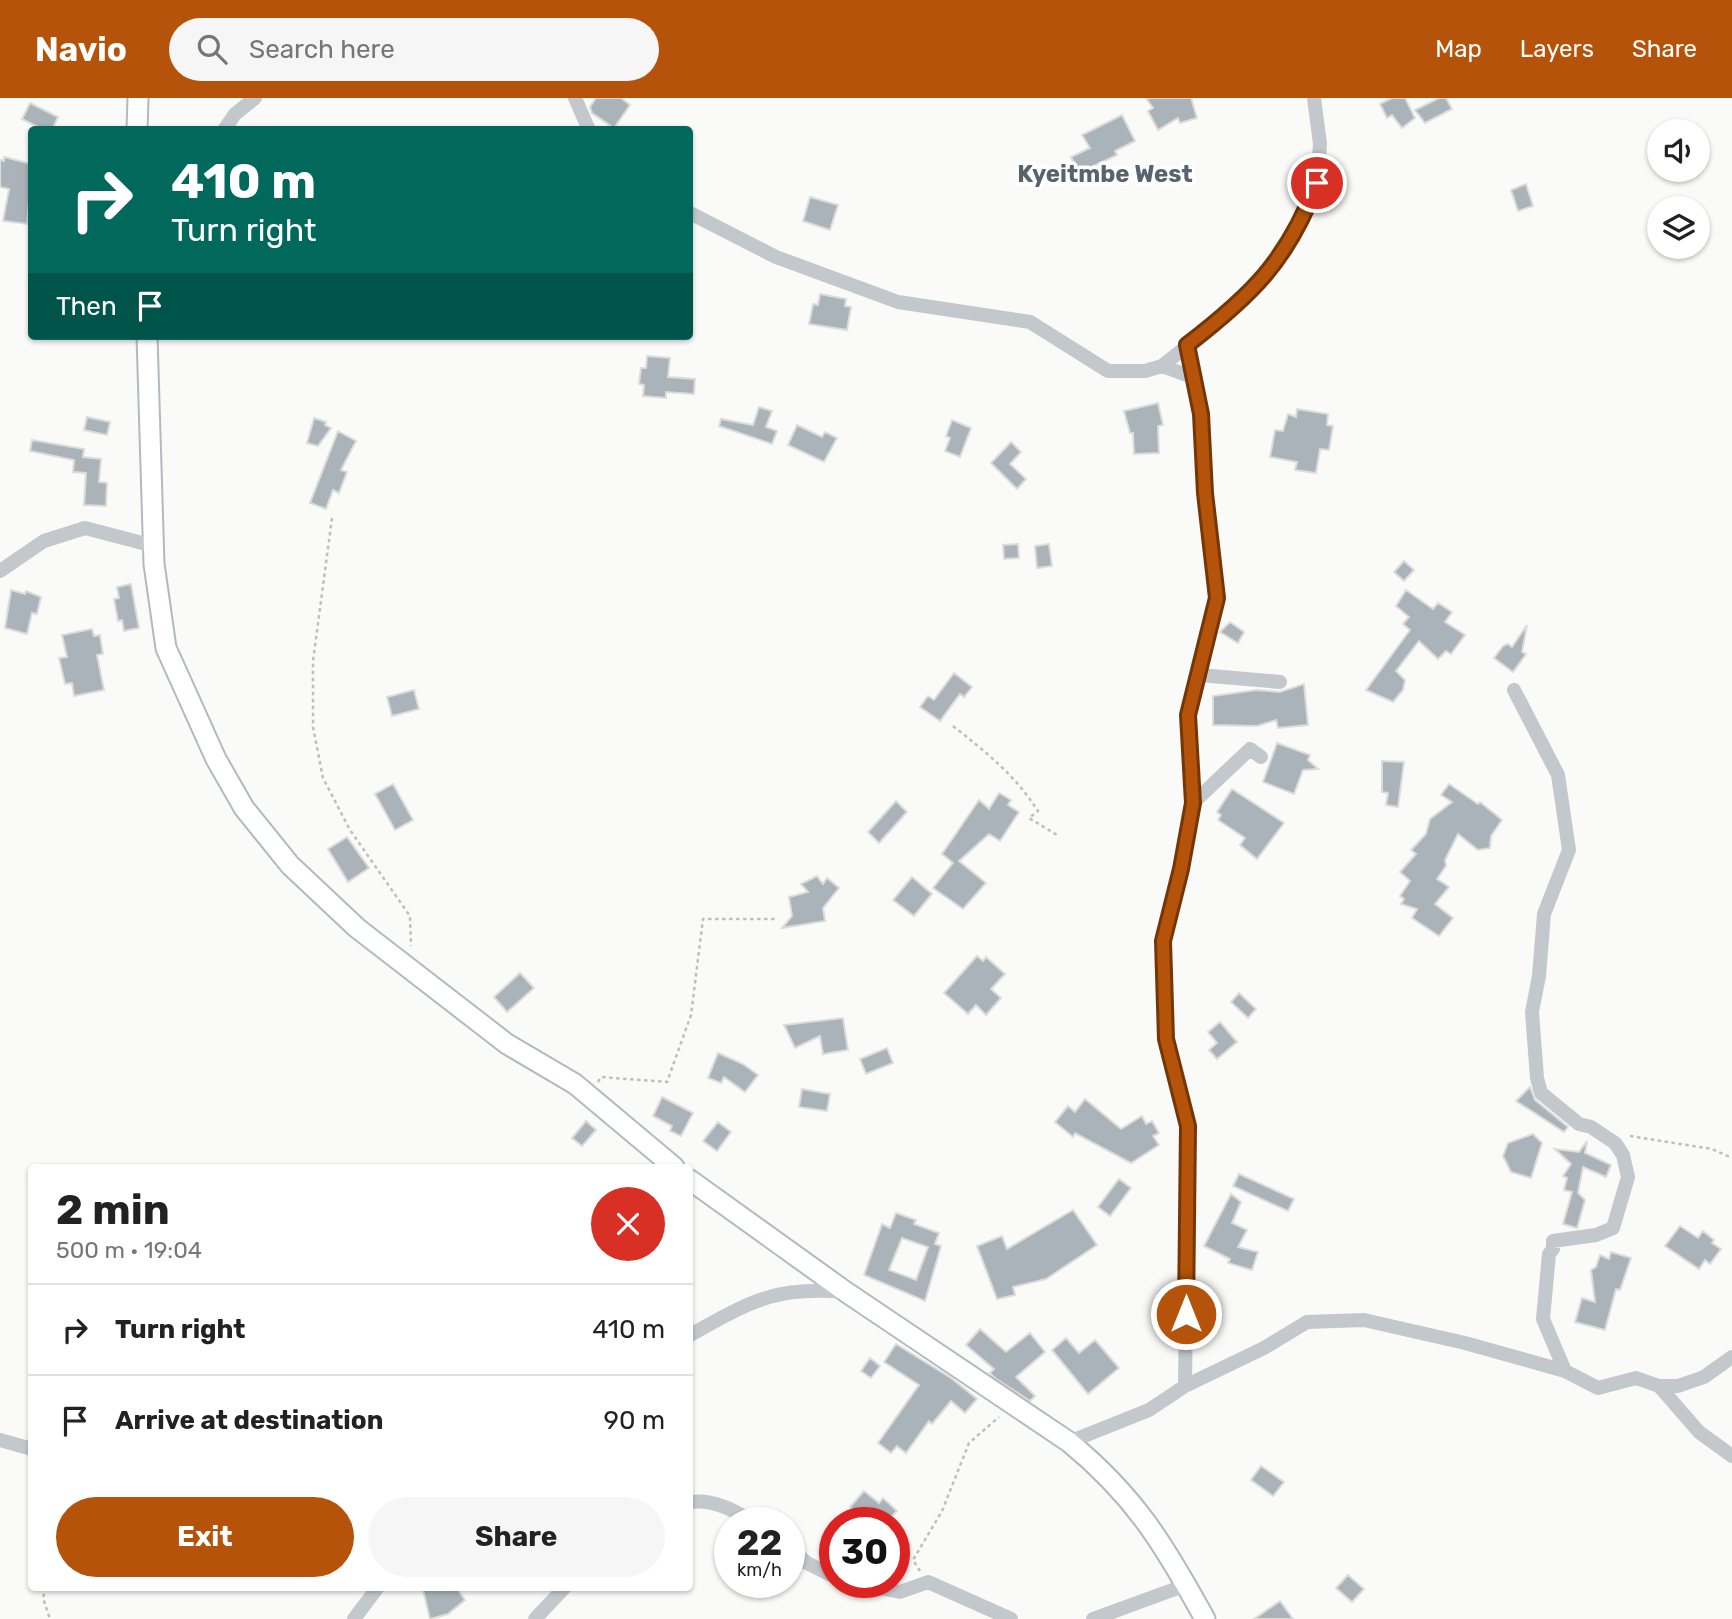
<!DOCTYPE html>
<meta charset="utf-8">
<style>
:root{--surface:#fff;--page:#f6f6f6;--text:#222;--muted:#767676;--line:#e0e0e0;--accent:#b45309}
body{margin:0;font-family:Rubik,sans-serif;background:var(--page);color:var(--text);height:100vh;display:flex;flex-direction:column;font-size:26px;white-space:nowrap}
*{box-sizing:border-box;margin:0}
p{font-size:23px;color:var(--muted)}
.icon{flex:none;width:38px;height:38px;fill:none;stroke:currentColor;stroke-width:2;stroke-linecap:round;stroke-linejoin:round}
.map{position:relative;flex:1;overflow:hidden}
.panel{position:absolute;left:28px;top:1066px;width:665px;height:427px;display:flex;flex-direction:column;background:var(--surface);border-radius:7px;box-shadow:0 2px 5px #0004}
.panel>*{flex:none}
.banner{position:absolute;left:28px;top:28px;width:665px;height:214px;border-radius:7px;box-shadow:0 2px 5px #0004;background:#00695c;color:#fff;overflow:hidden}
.buttons{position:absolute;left:1647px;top:21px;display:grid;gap:14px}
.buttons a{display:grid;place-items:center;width:63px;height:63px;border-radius:50%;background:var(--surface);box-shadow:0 2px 5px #0004;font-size:35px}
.speed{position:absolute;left:714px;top:1409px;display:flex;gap:14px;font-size:35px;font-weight:700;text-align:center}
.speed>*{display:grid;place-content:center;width:91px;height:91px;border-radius:50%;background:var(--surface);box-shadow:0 2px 5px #0004;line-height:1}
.speed small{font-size:18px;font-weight:400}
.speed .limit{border:10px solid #d22;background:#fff;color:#111}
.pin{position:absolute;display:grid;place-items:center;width:60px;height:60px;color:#fff;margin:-30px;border:4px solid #fff;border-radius:50%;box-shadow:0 2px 7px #0007}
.me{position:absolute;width:77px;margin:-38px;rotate:0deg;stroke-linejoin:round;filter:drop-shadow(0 0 5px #0008)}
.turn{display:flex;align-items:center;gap:24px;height:147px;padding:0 28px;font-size:32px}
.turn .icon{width:91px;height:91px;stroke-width:2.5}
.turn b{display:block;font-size:49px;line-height:60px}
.then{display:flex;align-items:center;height:66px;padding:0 28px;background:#0003;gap:14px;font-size:26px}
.round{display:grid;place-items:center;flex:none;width:74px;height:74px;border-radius:37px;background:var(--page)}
.head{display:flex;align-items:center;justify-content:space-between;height:119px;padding:0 28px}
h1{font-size:42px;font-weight:700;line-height:52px}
.action{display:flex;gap:14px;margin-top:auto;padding:14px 28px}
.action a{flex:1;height:80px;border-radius:42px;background:var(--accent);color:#fff;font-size:28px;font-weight:700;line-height:80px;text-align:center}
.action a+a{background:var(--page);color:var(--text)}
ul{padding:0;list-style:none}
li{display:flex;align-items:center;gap:21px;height:91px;padding:0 28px;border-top:2px solid var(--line)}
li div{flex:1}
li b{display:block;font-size:26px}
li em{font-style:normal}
header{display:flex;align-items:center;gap:42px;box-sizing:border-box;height:98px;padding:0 35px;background:var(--accent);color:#fff}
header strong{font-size:33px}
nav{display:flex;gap:38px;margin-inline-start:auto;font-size:24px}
.search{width:490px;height:63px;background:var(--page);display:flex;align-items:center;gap:18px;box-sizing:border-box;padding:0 24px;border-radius:38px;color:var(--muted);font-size:26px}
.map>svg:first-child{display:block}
</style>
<header>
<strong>Navio</strong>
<div class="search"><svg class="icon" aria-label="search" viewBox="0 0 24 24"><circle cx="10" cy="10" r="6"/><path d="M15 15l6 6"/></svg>Search here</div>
<nav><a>Map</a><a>Layers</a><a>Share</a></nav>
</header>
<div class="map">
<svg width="1732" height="1521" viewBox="0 0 1732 1521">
<rect width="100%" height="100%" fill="#fafaf8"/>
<path fill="#aab3b9" stroke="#dcdcda" stroke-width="2" fill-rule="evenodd" d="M 596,0 L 621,0 L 630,7 L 614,30 L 592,15 L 590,9 Z
M 1146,0 L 1191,0 L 1197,20 L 1180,25 L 1178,20 L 1158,32 L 1148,13 L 1153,10 Z
M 1392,0 L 1405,0 L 1415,20 L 1402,30 L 1392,17 L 1387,20 L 1380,6 Z
M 1439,0 L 1446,0 L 1452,11 L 1425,25 L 1415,12 Z
M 30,5 L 58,19 L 52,32 L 44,32 L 22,21 Z
M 1122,17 L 1135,43 L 1115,53 L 1117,57 L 1079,75 L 1071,59 L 1090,50 L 1082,37 Z
M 4,59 L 32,66 L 27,126 L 3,123 L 9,91 L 0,89 L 0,62 L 4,63 Z
M 1526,86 L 1533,108 L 1518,113 L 1511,92 Z
M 810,99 L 838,107 L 830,132 L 803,123 Z
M 820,196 L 846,201 L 845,208 L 851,209 L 847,232 L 809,226 L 813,206 L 818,207 Z
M 647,258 L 670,260 L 668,279 L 695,281 L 694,296 L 666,294 L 666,300 L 643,298 L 644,287 L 639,286 L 641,270 L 646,270 Z
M 1158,305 L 1163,327 L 1158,328 L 1159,355 L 1134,356 L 1133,335 L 1130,335 L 1124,313 Z
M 759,309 L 772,313 L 766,329 L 777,333 L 772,346 L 719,328 L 721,321 L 753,327 Z
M 1297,311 L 1328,316 L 1327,327 L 1333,328 L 1329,352 L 1320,351 L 1316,375 L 1295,372 L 1297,364 L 1270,359 L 1275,332 L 1283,333 L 1288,316 L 1296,319 Z
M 87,319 L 110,324 L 107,337 L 84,332 Z
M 314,320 L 326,324 L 325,327 L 331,330 L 318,348 L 307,345 Z
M 952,322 L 971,330 L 960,359 L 945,353 L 950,340 L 946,338 Z
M 797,327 L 822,339 L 825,334 L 837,340 L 824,364 L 788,347 Z
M 338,333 L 356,343 L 341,372 L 347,374 L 339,395 L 333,392 L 326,411 L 310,405 Z
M 32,342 L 84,351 L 83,359 L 101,361 L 99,384 L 107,385 L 106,408 L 84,407 L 86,375 L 73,374 L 74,362 L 30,353 Z
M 1011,344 L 1021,354 L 1010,366 L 1026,381 L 1017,391 L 991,365 Z
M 1018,446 L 1019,460 L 1004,461 L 1003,447 Z
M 1049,446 L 1052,468 L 1037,470 L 1035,448 Z
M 1404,463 L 1414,472 L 1404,483 L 1394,474 Z
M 131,486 L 139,530 L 124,533 L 122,522 L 118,523 L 114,501 L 119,500 L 117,489 Z
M 11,492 L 25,496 L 26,493 L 41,499 L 37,516 L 32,515 L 27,536 L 5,530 Z
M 1406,492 L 1433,511 L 1438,505 L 1452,514 L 1445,524 L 1465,537 L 1451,556 L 1446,553 L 1438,561 L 1419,543 L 1396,573 L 1405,582 L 1403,592 L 1393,604 L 1366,592 L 1410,532 L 1403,526 L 1409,519 L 1396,508 Z
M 1230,524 L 1244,534 L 1238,545 L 1220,534 Z
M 1527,527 L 1522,554 L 1526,556 L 1513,574 L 1494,560 L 1503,548 L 1508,546 L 1512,549 Z
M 92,531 L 94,538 L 100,537 L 103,556 L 97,557 L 104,592 L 74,598 L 72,585 L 65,586 L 59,560 L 67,559 L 62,537 Z
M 954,575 L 972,589 L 964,599 L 960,596 L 940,623 L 920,609 L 928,598 L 934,602 Z
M 1304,586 L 1308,627 L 1278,630 L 1276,622 L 1257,628 L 1213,627 L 1213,598 L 1256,592 L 1280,594 Z
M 414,592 L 419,611 L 392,618 L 387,599 Z
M 1277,645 L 1310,657 L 1308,662 L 1318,671 L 1303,672 L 1294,696 L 1263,684 Z
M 1382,663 L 1404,664 L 1398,709 L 1386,707 L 1388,695 L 1382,694 Z
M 393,686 L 413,722 L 395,732 L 375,696 Z
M 1449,686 L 1478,706 L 1480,704 L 1502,722 L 1491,738 L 1490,750 L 1478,752 L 1458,736 L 1445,762 L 1446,768 L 1437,781 L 1449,789 L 1435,806 L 1453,820 L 1439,838 L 1412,820 L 1417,811 L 1401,806 L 1404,801 L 1400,798 L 1410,783 L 1400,774 L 1416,756 L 1411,752 L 1426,736 L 1430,721 L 1452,704 L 1441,697 Z
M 1232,691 L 1284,725 L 1257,761 L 1240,747 L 1245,740 L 1218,722 L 1221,717 L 1217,714 Z
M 999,695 L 1011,702 L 1008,707 L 1019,714 L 1000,743 L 989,736 L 959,763 L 986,785 L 963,811 L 933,790 L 953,765 L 942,756 L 979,702 L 989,711 Z
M 896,703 L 907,714 L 879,745 L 868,734 Z
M 347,739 L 369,770 L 348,784 L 328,751 Z
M 817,778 L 823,786 L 827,780 L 839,790 L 823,810 L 825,823 L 782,830 L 792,818 L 789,799 L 808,794 L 801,786 Z
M 912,779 L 932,796 L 914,818 L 893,802 Z
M 977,858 L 983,863 L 986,859 L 1005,876 L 991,891 L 1001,900 L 986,917 L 976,907 L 968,916 L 944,895 Z
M 520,875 L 534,890 L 507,914 L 494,899 Z
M 1239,895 L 1256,911 L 1248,920 L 1231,904 Z
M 843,920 L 848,952 L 823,956 L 820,938 L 795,950 L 784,927 Z
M 1220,924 L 1237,944 L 1217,961 L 1209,952 L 1217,945 L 1208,934 Z
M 887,950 L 893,965 L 866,976 L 860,961 Z
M 718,955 L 743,966 L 758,977 L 745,994 L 724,979 L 721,985 L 708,980 Z
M 1530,989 L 1535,1002 L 1568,1029 L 1564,1034 L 1516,1003 Z
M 802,991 L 830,996 L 827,1013 L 799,1009 Z
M 662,999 L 693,1015 L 681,1038 L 670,1033 L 672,1028 L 653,1018 Z
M 1085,1001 L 1121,1031 L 1142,1018 L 1146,1026 L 1152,1023 L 1159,1035 L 1153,1038 L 1159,1047 L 1131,1065 L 1075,1035 L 1073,1039 L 1055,1024 L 1068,1008 L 1075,1014 Z
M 586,1023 L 596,1032 L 582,1048 L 572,1040 Z
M 718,1024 L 731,1034 L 717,1053 L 703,1043 Z
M 1533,1036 L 1542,1045 L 1531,1080 L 1511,1074 L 1503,1058 L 1508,1045 Z
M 1587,1043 L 1585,1055 L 1611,1067 L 1606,1079 L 1583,1069 L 1578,1095 L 1585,1102 L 1577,1130 L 1563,1126 L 1572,1094 L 1564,1092 L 1567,1080 L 1563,1078 L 1571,1066 L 1555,1051 L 1579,1054 Z
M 1239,1076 L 1294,1101 L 1288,1113 L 1233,1088 Z
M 1119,1081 L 1131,1090 L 1110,1118 L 1098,1109 Z
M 1231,1096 L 1241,1104 L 1232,1125 L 1247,1132 L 1238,1149 L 1258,1154 L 1252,1172 L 1228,1165 L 1230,1161 L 1204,1148 Z
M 1073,1112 L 1097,1147 L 1046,1181 L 1013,1189 L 1015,1197 L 997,1201 L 977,1148 L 1002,1138 L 1007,1151 Z
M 896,1115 L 916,1122 L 914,1126 L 939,1135 L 935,1146 L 941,1148 L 925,1203 L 864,1177 L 882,1126 L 890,1130 ZM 902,1140 L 928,1149 L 916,1182 L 889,1172 Z
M 1680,1128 L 1698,1140 L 1703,1133 L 1714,1142 L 1712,1145 L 1721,1151 L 1710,1166 L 1705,1162 L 1699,1171 L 1665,1148 Z
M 1611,1154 L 1631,1160 L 1620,1192 L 1616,1191 L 1605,1232 L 1575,1224 L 1582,1200 L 1595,1204 L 1591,1172 L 1596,1169 L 1600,1157 L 1609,1161 Z
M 980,1231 L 1006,1254 L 1030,1235 L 1045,1254 L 1016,1279 L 1035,1298 L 1030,1303 L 995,1280 L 990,1275 L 994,1271 L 966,1247 Z
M 1066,1240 L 1079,1255 L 1095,1242 L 1119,1270 L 1088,1296 L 1052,1252 Z
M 896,1246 L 951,1280 L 977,1301 L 965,1315 L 951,1303 L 932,1326 L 929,1323 L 906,1355 L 897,1348 L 891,1355 L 878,1345 L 919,1287 L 884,1264 Z
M 870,1260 L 880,1268 L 871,1280 L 861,1273 Z
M 1261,1368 L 1284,1384 L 1273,1398 L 1251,1382 Z
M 864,1393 L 879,1405 L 883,1400 L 897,1413 L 886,1424 L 866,1424 L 850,1409 Z
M 1348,1477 L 1364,1491 L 1352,1504 L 1336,1490 Z
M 435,1489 L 456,1489 L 465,1502 L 448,1516 L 430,1521 L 423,1492 Z
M 1280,1503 L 1293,1521 L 1254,1521 Z"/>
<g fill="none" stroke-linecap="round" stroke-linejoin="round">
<g stroke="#b3babf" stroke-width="23">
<path id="secondary" d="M 137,32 L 138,0
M 147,238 L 154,466 L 166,550 L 216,661 L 244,710 L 290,767 L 357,830 L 507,946 L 575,986 L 674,1069
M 690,1082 L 846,1194 L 1069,1344 C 1135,1398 1165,1448 1205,1521"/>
</g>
<path stroke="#bbbfc2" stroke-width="2.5" stroke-dasharray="3.5 3.5" stroke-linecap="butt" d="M 332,420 L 313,563 L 313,629 L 323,680 L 350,732 L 410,818 L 411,848
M 953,628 C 986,654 1015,677 1038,713 L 1029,720 L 1057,737
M 598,984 L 601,979 L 667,984 L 691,917 L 703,821 L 777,821
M 1630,1038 L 1712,1051 L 1732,1060
M 920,1473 L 913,1462 L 942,1413 L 969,1345 L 999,1319
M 46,1489 L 43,1500 L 50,1521"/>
<path stroke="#c3c8cc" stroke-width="14" d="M 575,0 L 589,32
M 224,32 L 235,16 L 255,0
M 690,115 L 776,159 L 898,204 L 1030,224 L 1108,273 L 1145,273 L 1162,268 L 1231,213 L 1286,152 L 1302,124 L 1317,85 L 1320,46 L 1314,0
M 1162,268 L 1195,280
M 0,473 L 44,443 L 85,430 L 154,448
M 1200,577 L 1280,584
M 1514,592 L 1558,677 L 1569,752 L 1544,816 L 1539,878 L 1532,914 L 1537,980 L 1541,995 L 1579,1026 L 1591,1029 L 1615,1045 L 1623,1057 L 1628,1079 L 1613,1130 L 1596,1137 L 1553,1143 L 1553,1151 L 1549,1156 L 1543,1221 L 1565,1273
M 1193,705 L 1250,651 L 1261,659
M 690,1237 C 750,1204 774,1188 845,1194
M 1185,1288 L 1188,1028 L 1166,941 L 1163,843 L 1181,771 L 1193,705 L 1188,617 L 1217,500 L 1205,395 L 1201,316 L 1187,247
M 1659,1288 L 1699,1334 L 1732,1358
M 0,1342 L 32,1351
M 1069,1344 L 1149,1312 L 1185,1288 L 1264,1250 L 1307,1224 L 1364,1222 L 1465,1245 L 1565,1273 L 1598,1290 L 1636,1280 L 1659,1288 L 1678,1288 L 1704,1279 L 1732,1259
M 690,1404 C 713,1401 734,1412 753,1424
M 789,1449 L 807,1465 L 835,1479
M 849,1484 L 900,1494 L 928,1484 L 1011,1521
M 354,1521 L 378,1489
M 535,1521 L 565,1489
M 1093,1521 L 1186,1487"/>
<use href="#secondary" stroke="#fff" stroke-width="19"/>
</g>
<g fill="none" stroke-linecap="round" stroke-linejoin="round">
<g stroke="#753606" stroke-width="18">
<path id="route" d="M 1186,1216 L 1188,1028 L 1166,941 L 1163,843 L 1181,771 L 1193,705 L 1188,617 L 1217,500 L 1205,395 L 1201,316 L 1187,247 C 1252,197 1287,163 1317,85"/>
</g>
<use href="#route" stroke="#b45309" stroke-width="12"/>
</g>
<g text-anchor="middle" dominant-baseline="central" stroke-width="7" stroke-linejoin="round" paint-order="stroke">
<g font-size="24" font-weight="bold" fill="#57646e" stroke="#fff">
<text x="1105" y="76">Kyeitmbe West</text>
</g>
</g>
</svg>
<div class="buttons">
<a><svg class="icon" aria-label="sound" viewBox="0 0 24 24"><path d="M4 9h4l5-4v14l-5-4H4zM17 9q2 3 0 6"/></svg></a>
<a><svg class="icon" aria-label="layers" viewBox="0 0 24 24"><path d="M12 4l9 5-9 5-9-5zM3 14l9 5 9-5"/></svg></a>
</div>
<div class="speed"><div>22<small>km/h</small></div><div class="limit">30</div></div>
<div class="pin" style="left:1317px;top:85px;background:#d93025"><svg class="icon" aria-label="arrive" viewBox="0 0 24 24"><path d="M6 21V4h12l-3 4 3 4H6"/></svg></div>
<svg class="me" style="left:1186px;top:1216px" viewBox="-20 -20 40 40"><circle r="17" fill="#b45309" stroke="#fff" stroke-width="3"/><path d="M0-11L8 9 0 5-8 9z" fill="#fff"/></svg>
<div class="banner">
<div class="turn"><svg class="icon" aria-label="right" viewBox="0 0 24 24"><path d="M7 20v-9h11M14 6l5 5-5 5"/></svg><div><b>410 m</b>Turn right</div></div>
<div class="then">Then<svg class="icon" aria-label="arrive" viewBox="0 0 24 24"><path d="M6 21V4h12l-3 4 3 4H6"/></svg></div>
</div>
<section class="panel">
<div class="head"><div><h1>2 min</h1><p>500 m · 19:04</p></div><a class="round" style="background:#d93025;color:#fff"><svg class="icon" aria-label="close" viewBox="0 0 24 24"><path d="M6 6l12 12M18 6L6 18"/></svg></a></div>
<ul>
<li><svg class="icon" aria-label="right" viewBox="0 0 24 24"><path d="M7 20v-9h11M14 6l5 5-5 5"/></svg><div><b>Turn right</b></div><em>410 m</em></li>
<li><svg class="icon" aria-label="arrive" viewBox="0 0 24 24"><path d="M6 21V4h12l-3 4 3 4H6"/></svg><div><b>Arrive at destination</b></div><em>90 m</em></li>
</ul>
<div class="action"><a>Exit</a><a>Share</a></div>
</section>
</div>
